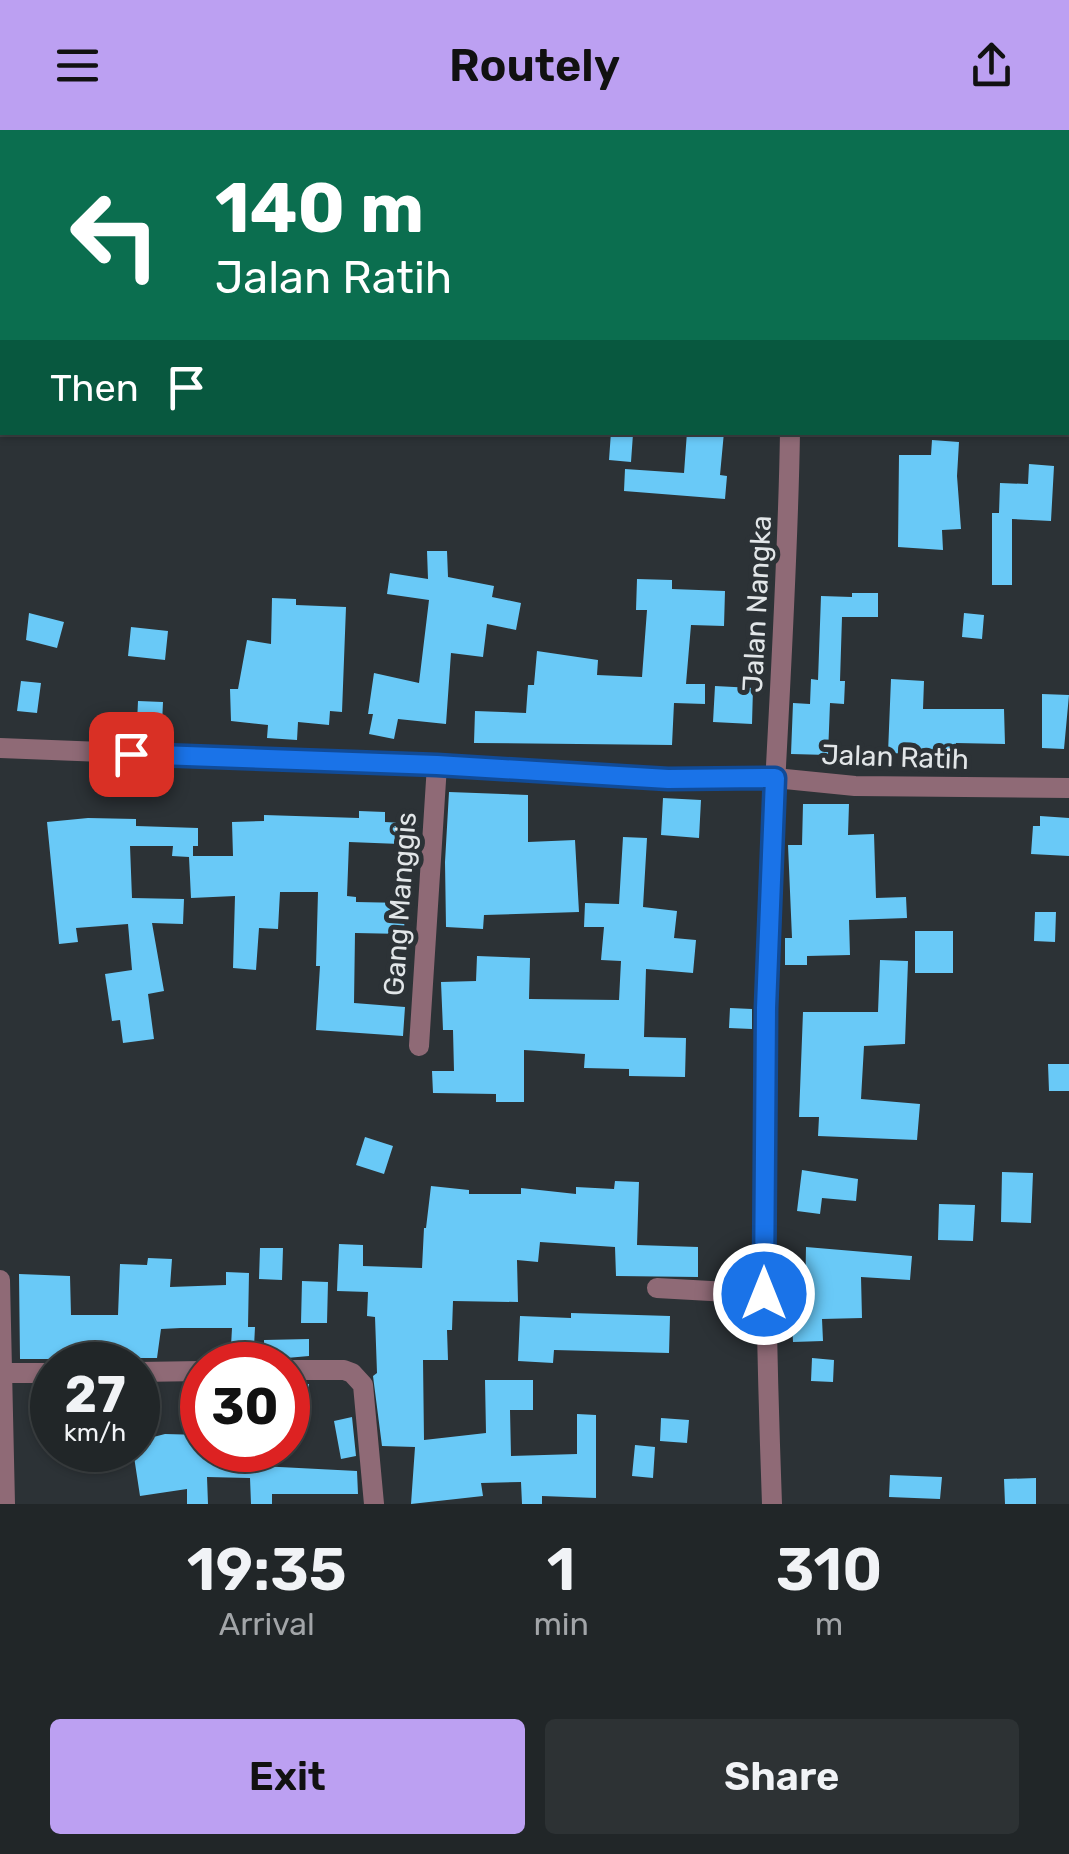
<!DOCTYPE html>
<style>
:root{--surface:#212628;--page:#2d3234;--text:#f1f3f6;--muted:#a2a5a8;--line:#3e4345;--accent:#bca0f2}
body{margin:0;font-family:Rubik,sans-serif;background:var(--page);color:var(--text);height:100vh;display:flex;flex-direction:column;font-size:38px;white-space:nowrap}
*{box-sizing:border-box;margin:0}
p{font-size:32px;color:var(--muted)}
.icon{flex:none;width:55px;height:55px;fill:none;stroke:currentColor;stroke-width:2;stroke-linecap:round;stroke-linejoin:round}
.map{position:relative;height:1374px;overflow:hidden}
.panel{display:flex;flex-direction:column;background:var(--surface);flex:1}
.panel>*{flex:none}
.banner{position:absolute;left:0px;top:0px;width:1070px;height:305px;box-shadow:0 2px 8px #0004,0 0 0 2px var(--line);background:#0b6e4f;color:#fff;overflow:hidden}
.speed{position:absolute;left:30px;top:1212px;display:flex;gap:20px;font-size:50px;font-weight:700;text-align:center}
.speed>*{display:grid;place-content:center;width:130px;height:130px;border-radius:50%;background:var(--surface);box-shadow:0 2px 8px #0004,0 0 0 2px var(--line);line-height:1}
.speed small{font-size:25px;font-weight:400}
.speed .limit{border:15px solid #d22;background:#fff;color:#111}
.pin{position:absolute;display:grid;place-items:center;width:85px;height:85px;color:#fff;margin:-42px;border-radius:20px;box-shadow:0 5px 15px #0006}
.me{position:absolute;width:110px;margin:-55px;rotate:0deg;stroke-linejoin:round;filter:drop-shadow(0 0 8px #0008)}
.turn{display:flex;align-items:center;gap:35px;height:210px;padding:0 50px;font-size:45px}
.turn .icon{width:130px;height:130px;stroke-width:2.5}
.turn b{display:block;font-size:70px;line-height:85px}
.then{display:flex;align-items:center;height:95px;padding:0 50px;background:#0003;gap:20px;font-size:38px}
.eta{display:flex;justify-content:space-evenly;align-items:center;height:170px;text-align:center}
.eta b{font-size:60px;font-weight:600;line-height:70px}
.action{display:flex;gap:20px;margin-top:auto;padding:20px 50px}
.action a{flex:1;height:115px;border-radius:10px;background:var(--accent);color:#111;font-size:40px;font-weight:600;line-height:115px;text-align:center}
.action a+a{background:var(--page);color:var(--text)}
header{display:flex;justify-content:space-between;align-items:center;height:130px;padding:0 50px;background:var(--accent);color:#111;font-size:45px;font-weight:600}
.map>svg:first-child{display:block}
</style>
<header><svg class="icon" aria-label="menu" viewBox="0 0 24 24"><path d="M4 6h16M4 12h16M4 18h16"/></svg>Routely<svg class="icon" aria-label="share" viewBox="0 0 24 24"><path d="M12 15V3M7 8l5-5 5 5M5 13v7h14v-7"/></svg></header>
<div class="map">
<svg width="1069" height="1374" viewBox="0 0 1069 1374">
<rect width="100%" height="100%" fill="#2c3236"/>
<path fill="#69c9f7" d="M 611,302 L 633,304 L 631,332 L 609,330 Z
M 687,302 L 724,302 L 720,345 L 727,346 L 725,369 L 624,361 L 625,339 L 684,343 Z
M 932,310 L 959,312 L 957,346 L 961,399 L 942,400 L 943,420 L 898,417 L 899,325 L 931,325 Z
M 1029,334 L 1054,336 L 1051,391 L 1012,389 L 1012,455 L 992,455 L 992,383 L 999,383 L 1000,353 L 1028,354 Z
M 427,421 L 447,421 L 448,447 L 494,456 L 492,467 L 521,473 L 516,500 L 487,494 L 483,527 L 451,523 L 446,594 L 398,589 L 394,609 L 369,604 L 373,584 L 368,584 L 374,543 L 419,553 L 429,470 L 387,464 L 390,443 L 428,449 Z
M 637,449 L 672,450 L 672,459 L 725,461 L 724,496 L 691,495 L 686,554 L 705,554 L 705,574 L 674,573 L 672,615 L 474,613 L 475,581 L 526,583 L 528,555 L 534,555 L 537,521 L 598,530 L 597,545 L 642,547 L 647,480 L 636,480 Z
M 852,463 L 878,463 L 878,487 L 842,487 L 840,551 L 845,551 L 844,574 L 830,573 L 828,625 L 791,624 L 793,573 L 810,574 L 811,549 L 818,550 L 821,466 L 852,467 Z
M 272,468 L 296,469 L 296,475 L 346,477 L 342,582 L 330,581 L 329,595 L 298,592 L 297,610 L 267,608 L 268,595 L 231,591 L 230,559 L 238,559 L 247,510 L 271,514 Z
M 29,483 L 64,492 L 57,518 L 26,510 Z
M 964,483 L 984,485 L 982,509 L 962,507 Z
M 131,497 L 168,501 L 165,530 L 128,526 Z
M 891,549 L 924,551 L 923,579 L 1004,579 L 1005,614 L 956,613 L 956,625 L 888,623 Z
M 21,551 L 41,553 L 37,583 L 17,581 Z
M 715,556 L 753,558 L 752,594 L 713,592 Z
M 1042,564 L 1069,565 L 1064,619 L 1042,618 Z
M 138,571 L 163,572 L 162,594 L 137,593 Z
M 449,662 L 528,665 L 528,712 L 575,710 L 579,782 L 484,785 L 483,799 L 446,797 L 445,732 Z
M 663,668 L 701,670 L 699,708 L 661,705 Z
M 803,674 L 849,674 L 848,705 L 874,704 L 876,768 L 906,767 L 907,788 L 849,790 L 850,825 L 807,826 L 807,835 L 785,835 L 785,808 L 792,808 L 788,715 L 802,715 Z
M 359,681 L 385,682 L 385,692 L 419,694 L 417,731 L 400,730 L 400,714 L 349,712 L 347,766 L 356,767 L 356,772 L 405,773 L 404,804 L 355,803 L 354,873 L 405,877 L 403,906 L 316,900 L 320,836 L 316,836 L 318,762 L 280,762 L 278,799 L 259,798 L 256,840 L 233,838 L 235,766 L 191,768 L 189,727 L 172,726 L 173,716 L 130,716 L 132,768 L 184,769 L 183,794 L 152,793 L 164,861 L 148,864 L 154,909 L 123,913 L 120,890 L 112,891 L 105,844 L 132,840 L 128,794 L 76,798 L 78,812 L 59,814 L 47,692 L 88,688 L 136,689 L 136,696 L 198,698 L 198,716 L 193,716 L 193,726 L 233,726 L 232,692 L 264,691 L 264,685 L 359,688 Z
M 1040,686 L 1069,688 L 1069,726 L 1031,724 L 1033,696 L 1040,696 Z
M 623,707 L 647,708 L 643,777 L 677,781 L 674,808 L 696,810 L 693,843 L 646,839 L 644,907 L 686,908 L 685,947 L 629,946 L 629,939 L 584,938 L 585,924 L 524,920 L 524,972 L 496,972 L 496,964 L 433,963 L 432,941 L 454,941 L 453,900 L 443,900 L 441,852 L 476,851 L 477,826 L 530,828 L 529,869 L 619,870 L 621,831 L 601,830 L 604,797 L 584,797 L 585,773 L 619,774 Z
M 1035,782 L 1056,782 L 1055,812 L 1034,811 Z
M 915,801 L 953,801 L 953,843 L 915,843 Z
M 880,830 L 908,831 L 905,914 L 864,916 L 861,969 L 920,974 L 917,1010 L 818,1006 L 819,987 L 799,987 L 803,882 L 878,882 Z
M 730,878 L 752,879 L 752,899 L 729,898 Z
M 1048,934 L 1069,934 L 1069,961 L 1049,961 Z
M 365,1007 L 393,1016 L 384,1044 L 356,1035 Z
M 802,1040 L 858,1049 L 856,1071 L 822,1068 L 820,1084 L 797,1081 Z
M 1002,1042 L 1033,1043 L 1031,1093 L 1001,1092 Z
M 615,1051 L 639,1052 L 637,1115 L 698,1117 L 698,1147 L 616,1146 L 615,1117 L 540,1112 L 538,1132 L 517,1130 L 518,1172 L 453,1171 L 452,1200 L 447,1200 L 448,1230 L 423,1230 L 424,1310 L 486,1303 L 485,1250 L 533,1250 L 533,1280 L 510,1280 L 511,1326 L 577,1324 L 577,1284 L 596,1285 L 596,1368 L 542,1366 L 542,1374 L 522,1374 L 521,1352 L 481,1353 L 483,1366 L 411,1374 L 415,1317 L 382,1316 L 373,1246 L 377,1243 L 375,1187 L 367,1186 L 368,1162 L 337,1161 L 339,1114 L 363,1115 L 363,1136 L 422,1138 L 424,1098 L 426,1098 L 431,1056 L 469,1060 L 469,1064 L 521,1064 L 521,1058 L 576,1064 L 576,1057 L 614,1059 Z
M 939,1074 L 975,1075 L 973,1111 L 938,1110 Z
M 806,1117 L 912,1126 L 910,1150 L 861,1147 L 862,1188 L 822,1189 L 823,1211 L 793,1212 L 791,1172 L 805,1171 Z
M 260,1118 L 283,1118 L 282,1150 L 259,1149 Z
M 148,1128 L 172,1129 L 170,1157 L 226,1155 L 226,1142 L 249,1143 L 248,1197 L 255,1197 L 254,1217 L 231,1216 L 232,1198 L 181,1198 L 161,1199 L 157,1228 L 108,1228 L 108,1234 L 92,1235 L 82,1235 L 82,1232 L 62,1234 L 52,1229 L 20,1229 L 19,1144 L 70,1146 L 71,1185 L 118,1185 L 120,1134 L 147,1135 Z
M 302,1151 L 328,1152 L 327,1193 L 301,1193 Z
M 571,1183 L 670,1186 L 669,1223 L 554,1220 L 553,1233 L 518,1231 L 520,1186 L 571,1188 Z
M 309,1209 L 309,1226 L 264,1230 L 264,1210 Z
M 812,1228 L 834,1230 L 833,1252 L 811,1251 Z
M 288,1254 L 309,1254 L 309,1292 L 288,1292 Z
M 352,1287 L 356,1326 L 341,1329 L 334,1291 Z
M 661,1288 L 689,1290 L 687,1313 L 660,1311 Z
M 165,1304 L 202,1305 L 202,1322 L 261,1320 L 260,1336 L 357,1341 L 358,1364 L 272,1364 L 272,1374 L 251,1374 L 250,1348 L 207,1347 L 208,1374 L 187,1374 L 187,1359 L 140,1366 L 133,1320 L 138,1320 L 138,1311 Z
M 635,1315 L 655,1317 L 653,1348 L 632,1346 Z
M 890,1345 L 942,1347 L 940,1369 L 889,1367 Z
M 1036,1348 L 1036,1374 L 1005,1374 L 1004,1349 Z"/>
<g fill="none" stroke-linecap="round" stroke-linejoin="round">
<path stroke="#8f6a76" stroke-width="20" d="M 795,2 L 795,0
M 0,618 L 437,635 L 668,649 L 775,648
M 419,916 L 437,635
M 0,1150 L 5,1374
M 657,1158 L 764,1164
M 288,1240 L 344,1240 L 352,1243 L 363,1255 L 374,1374
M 138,1242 L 202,1241
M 4,1243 L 52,1243
M 772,1374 C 766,1209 763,1045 766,880 C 770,687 787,495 790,302"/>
<path stroke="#8f6a76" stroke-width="20" d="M 775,648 L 855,656 L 1069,658"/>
</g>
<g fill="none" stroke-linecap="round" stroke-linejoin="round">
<g stroke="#114b97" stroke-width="25">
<path id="route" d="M 131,624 L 437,635 L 668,649 L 775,648 L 766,878 L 764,1164"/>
</g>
<use href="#route" stroke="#1a73e8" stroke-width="18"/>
</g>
<g text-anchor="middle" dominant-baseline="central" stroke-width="10" stroke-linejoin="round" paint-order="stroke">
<g font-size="28" fill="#e2e6e8" stroke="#2c3236">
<text transform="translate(757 474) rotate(-87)">Jalan Nangka</text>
<text transform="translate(895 627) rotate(2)">Jalan Ratih</text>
<text transform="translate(400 774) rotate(-86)">Gang Manggis</text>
</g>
</g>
</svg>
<div class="speed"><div>27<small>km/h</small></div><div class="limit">30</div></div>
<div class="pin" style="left:131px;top:624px;background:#d93025"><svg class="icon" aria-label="arrive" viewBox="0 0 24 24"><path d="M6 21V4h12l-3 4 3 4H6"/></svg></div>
<svg class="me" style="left:764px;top:1164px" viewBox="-20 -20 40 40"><circle r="17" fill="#1a73e8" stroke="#fff" stroke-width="3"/><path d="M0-11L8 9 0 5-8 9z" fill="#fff"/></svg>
<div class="banner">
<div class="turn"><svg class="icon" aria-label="left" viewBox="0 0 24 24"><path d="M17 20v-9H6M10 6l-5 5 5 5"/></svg><div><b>140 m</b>Jalan Ratih</div></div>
<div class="then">Then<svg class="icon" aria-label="arrive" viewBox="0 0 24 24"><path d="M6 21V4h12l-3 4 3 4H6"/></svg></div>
</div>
</div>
<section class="panel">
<div class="eta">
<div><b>19:35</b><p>Arrival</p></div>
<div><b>1</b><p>min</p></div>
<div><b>310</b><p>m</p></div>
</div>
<div class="action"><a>Exit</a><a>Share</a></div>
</section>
